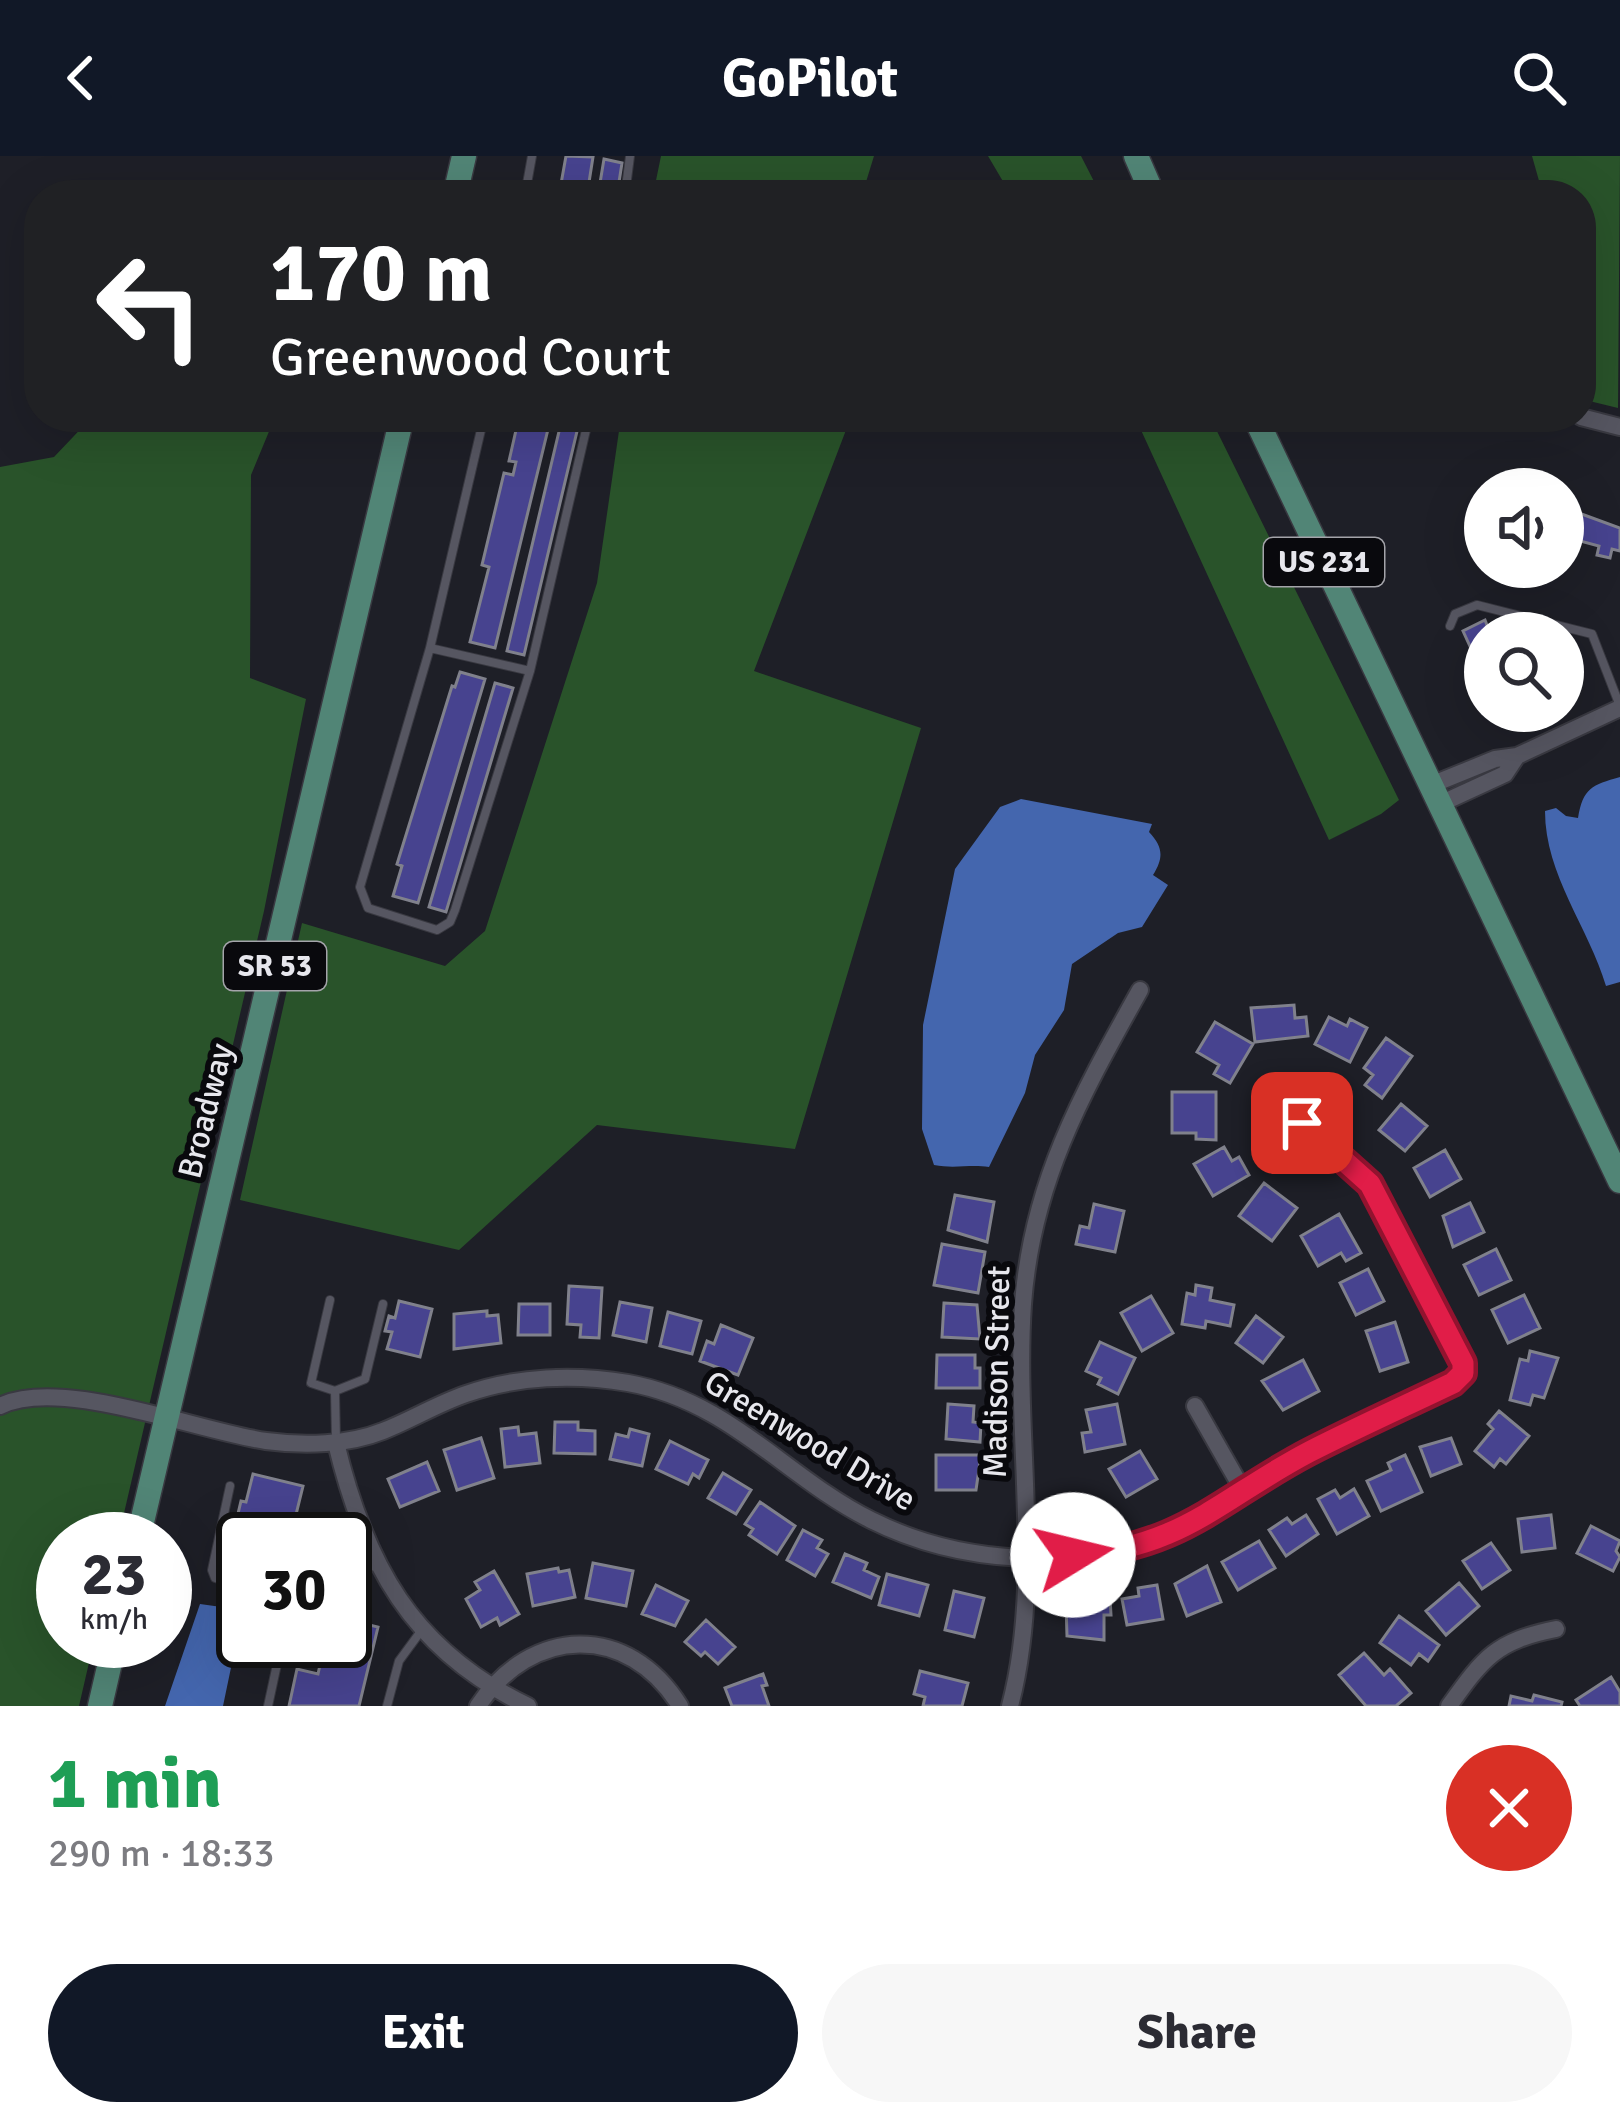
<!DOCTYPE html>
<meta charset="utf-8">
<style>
:root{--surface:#fff;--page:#f7f7f7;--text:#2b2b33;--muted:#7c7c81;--accent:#111827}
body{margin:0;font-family:Signika,sans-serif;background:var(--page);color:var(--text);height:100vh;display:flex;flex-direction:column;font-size:45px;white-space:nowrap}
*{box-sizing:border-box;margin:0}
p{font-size:39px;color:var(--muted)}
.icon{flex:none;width:66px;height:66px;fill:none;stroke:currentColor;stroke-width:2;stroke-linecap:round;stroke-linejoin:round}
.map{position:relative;height:1550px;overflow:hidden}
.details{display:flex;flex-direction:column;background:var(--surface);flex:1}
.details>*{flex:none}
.top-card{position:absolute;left:24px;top:24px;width:1572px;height:252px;border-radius:48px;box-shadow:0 12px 48px #0002;background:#202124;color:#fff;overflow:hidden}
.controls{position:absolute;left:1464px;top:312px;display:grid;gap:24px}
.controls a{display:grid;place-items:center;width:120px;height:120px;border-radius:50%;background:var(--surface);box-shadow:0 12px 48px #0002;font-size:60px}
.speed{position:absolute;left:36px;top:1356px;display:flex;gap:24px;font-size:60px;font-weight:700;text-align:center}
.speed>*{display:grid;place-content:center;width:156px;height:156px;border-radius:50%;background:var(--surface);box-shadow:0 12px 48px #0002;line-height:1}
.speed small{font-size:30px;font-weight:400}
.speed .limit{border:6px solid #111;border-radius:18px;background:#fff;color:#111}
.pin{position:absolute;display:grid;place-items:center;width:102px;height:102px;color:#fff;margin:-51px;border-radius:24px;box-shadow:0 6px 18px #0006}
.me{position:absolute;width:132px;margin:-66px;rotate:81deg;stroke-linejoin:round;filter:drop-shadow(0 0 9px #0008)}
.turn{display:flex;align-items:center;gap:42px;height:252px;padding:0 48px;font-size:54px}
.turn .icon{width:156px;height:156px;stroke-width:2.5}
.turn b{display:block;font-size:84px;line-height:102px}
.round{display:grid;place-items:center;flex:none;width:126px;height:126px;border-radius:63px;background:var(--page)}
.head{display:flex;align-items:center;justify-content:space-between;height:204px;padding:0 48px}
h1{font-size:72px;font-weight:700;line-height:90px;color:#1e9e55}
.action{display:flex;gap:24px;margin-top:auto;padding:24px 48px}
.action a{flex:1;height:138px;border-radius:72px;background:var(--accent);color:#fff;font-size:48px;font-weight:700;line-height:138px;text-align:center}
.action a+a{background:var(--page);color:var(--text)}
header{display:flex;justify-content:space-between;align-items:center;height:156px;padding:0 48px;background:var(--accent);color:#fff;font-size:54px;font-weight:700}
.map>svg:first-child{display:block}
</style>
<header><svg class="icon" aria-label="back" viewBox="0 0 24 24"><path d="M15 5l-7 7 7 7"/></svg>GoPilot<svg class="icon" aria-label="search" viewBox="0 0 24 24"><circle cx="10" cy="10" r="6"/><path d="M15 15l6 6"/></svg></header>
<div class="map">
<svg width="1620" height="1550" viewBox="0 0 1620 1550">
<rect width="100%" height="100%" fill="#1e1f27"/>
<path fill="#29532a" d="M 661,0 L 874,0 L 862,39 L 653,39 Z
M 988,0 L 1081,0 L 1101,39 L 1011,39 Z
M 1532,0 L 1620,0 L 1618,252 L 1581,243 L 1581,39 L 1543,39 Z
M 92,261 L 275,261 L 251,319 L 250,522 L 306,543 L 264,755 L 118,1383 L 63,1383 L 63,1485 L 94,1485 L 79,1550 L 0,1550 L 0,311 L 54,301 Z
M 621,261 L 851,261 L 754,515 L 921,572 L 795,993 L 597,969 L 459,1094 L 240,1044 L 302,767 L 445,810 L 485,775 L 597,427 Z
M 1135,261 L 1210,261 L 1399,644 L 1381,658 L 1329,684 Z"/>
<path fill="#4466ae" d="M 1620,621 L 1620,826 L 1606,830 C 1589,772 1545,719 1545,655 L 1556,652 L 1566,660 L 1578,662 C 1583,632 1592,629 1620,621 Z
M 1021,643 L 1152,668 L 1149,676 C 1163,691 1164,701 1153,719 L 1168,729 L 1142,771 L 1118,777 L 1072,808 L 1064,854 L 1035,899 L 1025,937 L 989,1011 C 970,1008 955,1013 934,1009 L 922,973 L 923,869 L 955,713 L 1000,651 Z
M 200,1448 L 243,1454 L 223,1550 L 165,1550 Z"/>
<path fill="#47438f" stroke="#80818c" stroke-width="3" d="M 566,0 L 593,1 L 587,39 L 559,39 Z
M 604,3 L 622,7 L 617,39 L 598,39 Z
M 519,261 L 550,265 L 495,492 L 470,486 L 489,411 L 482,409 L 504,317 L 513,319 L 516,306 L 509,305 Z
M 561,267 L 578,271 L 524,499 L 507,495 Z
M 1576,356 L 1620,372 L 1620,395 L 1612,393 L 1610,402 L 1597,399 L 1599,390 L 1569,382 Z
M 1485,464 L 1490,477 L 1485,477 L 1485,523 L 1463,475 Z
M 460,516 L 485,523 L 418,747 L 393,740 L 402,710 L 397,708 L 452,530 L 455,531 Z
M 495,527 L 513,532 L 446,756 L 429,751 Z
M 1294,849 L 1295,862 L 1306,861 L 1308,880 L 1255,886 L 1251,852 Z
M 1329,861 L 1347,870 L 1350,863 L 1367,872 L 1350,906 L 1315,888 Z
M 1215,866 L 1253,888 L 1230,927 L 1214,918 L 1219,909 L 1197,896 Z
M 1386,882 L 1412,900 L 1382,942 L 1365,929 L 1373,919 L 1364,912 Z
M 1172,936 L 1216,936 L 1216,984 L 1196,983 L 1196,977 L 1172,977 Z
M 1401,948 L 1427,970 L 1405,995 L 1379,974 Z
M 1224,991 L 1232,1005 L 1239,1001 L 1249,1019 L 1213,1040 L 1194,1008 Z
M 1445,994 L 1461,1023 L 1430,1041 L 1414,1012 Z
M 1264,1027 L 1297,1052 L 1272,1085 L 1239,1060 Z
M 955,1039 L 994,1046 L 987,1086 L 948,1074 Z
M 1470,1047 L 1484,1076 L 1453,1091 L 1443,1060 Z
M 1094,1048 L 1124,1055 L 1115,1096 L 1076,1088 L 1080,1070 L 1089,1072 Z
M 1339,1058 L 1361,1097 L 1346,1105 L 1341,1097 L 1318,1110 L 1301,1080 Z
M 942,1088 L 985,1096 L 978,1137 L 934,1129 Z
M 1496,1093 L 1511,1124 L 1479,1139 L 1464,1109 Z
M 1368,1113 L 1384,1145 L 1356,1159 L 1340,1127 Z
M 1196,1129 L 1212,1132 L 1210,1144 L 1234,1149 L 1230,1170 L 1206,1165 L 1205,1172 L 1182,1168 L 1187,1137 L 1195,1139 Z
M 569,1130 L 602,1132 L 599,1182 L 580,1181 L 581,1169 L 567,1168 Z
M 1524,1139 L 1540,1172 L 1508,1187 L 1492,1154 Z
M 1151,1140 L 1173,1177 L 1142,1195 L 1121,1157 Z
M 399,1145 L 432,1153 L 420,1201 L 387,1193 L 392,1176 L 385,1175 L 389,1160 L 395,1162 Z
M 620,1146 L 652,1152 L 646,1186 L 613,1179 Z
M 944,1147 L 977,1149 L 980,1183 L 942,1181 Z
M 519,1148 L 550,1148 L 550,1179 L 518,1179 Z
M 487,1155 L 487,1160 L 498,1159 L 501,1187 L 454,1193 L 454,1158 Z
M 668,1156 L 701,1165 L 692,1198 L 660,1190 Z
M 1256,1160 L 1283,1181 L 1263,1207 L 1236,1187 Z
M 1395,1166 L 1408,1206 L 1380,1215 L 1366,1175 Z
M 721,1169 L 753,1182 L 738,1219 L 700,1205 L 707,1185 L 714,1188 Z
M 1100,1186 L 1135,1202 L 1118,1238 L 1098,1228 L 1101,1222 L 1086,1215 Z
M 1530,1195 L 1558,1202 L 1544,1242 L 1533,1239 L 1530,1249 L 1510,1244 L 1520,1203 L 1528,1205 Z
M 937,1199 L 975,1199 L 975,1212 L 980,1212 L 980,1232 L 936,1232 Z
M 1303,1204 L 1319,1235 L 1283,1254 L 1262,1225 Z
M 948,1248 L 974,1250 L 973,1266 L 981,1267 L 980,1286 L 946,1283 Z
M 1117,1248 L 1125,1288 L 1085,1296 L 1082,1277 L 1091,1276 L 1086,1254 Z
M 1499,1255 L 1529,1280 L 1506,1308 L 1500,1303 L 1494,1311 L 1475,1295 L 1493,1273 L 1488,1268 Z
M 555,1266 L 578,1266 L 578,1274 L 595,1275 L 595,1298 L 554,1297 Z
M 518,1271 L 519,1279 L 536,1277 L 540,1307 L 505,1311 L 501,1273 Z
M 630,1273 L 649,1278 L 642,1310 L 610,1303 L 616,1278 L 628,1281 Z
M 481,1282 L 494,1322 L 457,1334 L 444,1294 Z
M 1451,1282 L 1461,1308 L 1431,1320 L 1420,1291 Z
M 670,1285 L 708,1304 L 699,1322 L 693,1318 L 688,1328 L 656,1313 Z
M 1140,1295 L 1157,1323 L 1126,1341 L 1109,1313 Z
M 936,1299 L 981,1299 L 976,1334 L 936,1334 Z
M 1405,1299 L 1422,1336 L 1381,1355 L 1367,1325 L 1391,1314 L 1388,1307 Z
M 427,1306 L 439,1335 L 400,1351 L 388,1323 Z
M 723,1317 L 751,1334 L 736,1358 L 708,1342 Z
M 253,1318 L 303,1330 L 290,1383 L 243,1383 L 243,1415 L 231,1412 L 238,1385 L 232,1383 L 241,1345 L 246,1346 Z
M 1354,1333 L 1369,1360 L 1337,1378 L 1318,1343 L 1335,1334 L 1340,1342 Z
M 760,1346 L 795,1370 L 777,1398 L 749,1379 L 753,1373 L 745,1368 Z
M 1306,1359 L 1318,1378 L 1286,1400 L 1269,1374 L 1287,1362 L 1292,1368 Z
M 1551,1359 L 1555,1392 L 1522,1396 L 1518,1363 Z
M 1591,1370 L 1620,1385 L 1616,1395 L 1620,1401 L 1613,1415 L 1577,1397 Z
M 803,1374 L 822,1384 L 817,1392 L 828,1398 L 815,1420 L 787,1404 Z
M 1259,1385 L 1275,1412 L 1238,1434 L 1222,1406 Z
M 1491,1387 L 1510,1414 L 1482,1433 L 1463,1405 Z
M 845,1398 L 867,1407 L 864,1414 L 879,1421 L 871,1442 L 833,1426 Z
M 593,1407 L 633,1415 L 626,1450 L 586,1442 Z
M 1207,1410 L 1221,1446 L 1187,1460 L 1175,1428 Z
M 558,1412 L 559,1416 L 569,1414 L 575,1441 L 533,1450 L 527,1418 Z
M 494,1415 L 519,1458 L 500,1469 L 497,1462 L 481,1471 L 466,1443 L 480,1434 L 475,1426 Z
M 887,1418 L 928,1429 L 919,1460 L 879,1449 Z
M 1459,1427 L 1479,1450 L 1446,1479 L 1426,1455 Z
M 656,1429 L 688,1445 L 675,1470 L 642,1458 Z
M 1157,1429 L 1163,1463 L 1127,1469 L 1122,1443 L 1139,1440 L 1138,1432 Z
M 954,1435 L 984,1442 L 974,1481 L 945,1474 Z
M 1082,1441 L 1110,1441 L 1111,1459 L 1104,1459 L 1104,1484 L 1067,1480 L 1066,1448 L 1082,1448 Z
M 1399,1460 L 1439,1489 L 1428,1505 L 1419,1498 L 1411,1509 L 1380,1487 Z
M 345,1463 L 378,1471 L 359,1550 L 289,1550 L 297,1513 L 318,1518 L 322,1500 L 315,1499 L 318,1485 L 345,1485 Z
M 706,1464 L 735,1491 L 718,1508 L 705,1496 L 701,1500 L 685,1486 Z
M 1364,1497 L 1384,1519 L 1390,1513 L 1411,1537 L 1396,1550 L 1366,1550 L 1339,1519 Z
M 920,1515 L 968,1527 L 962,1550 L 923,1550 L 925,1541 L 914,1538 Z
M 763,1518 L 767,1529 L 762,1530 L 769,1550 L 732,1550 L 725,1532 Z
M 1611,1521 L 1620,1536 L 1620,1550 L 1580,1550 L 1576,1544 Z
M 1534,1539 L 1562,1546 L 1561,1550 L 1509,1550 L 1511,1540 L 1532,1545 Z"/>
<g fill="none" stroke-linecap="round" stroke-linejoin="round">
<g stroke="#393941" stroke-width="10">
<path id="lane" d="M 525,39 L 532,0
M 625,39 L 630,0
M 484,261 L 430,492 L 360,731 L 368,752 L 437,774 L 450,766 L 455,754 L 530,515 L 589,261
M 1450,470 L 1455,458 L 1477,449 L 1592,478 L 1620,550
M 430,492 L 530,515
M 330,1144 L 311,1227 L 335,1235
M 336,1285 L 335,1235 L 365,1223 L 383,1148
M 230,1330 L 212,1414 L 215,1422 L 243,1430
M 345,1420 L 376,1409
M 268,1550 L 282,1485
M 387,1550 L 399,1505 L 421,1475"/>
</g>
<g stroke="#393941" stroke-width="20">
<path id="street" d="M 1581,261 L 1620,271
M 1431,629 L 1495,603 L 1517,600 L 1620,552
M 1440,648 L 1505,618 L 1517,600
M 0,1250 C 60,1220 197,1275 266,1285 C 304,1290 348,1289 383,1275 C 411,1264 437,1248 466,1238 C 517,1220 575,1218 628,1227 C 730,1245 785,1321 871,1364 C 963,1410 1087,1416 1181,1374 C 1225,1355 1263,1322 1305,1298 C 1353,1272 1404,1252 1453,1227 L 1463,1217 L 1464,1207 L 1370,1028 L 1302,967
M 1195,1250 L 1244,1336
M 336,1287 C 365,1407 411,1494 528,1550
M 478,1550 C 531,1470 628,1466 680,1550
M 1010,1550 C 1044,1420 1014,1281 1023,1148 C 1032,1026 1082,938 1140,834
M 1449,1550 C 1484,1501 1496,1485 1556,1473"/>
</g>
<g stroke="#393941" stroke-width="27">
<path id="primary" d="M 1136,0 L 1153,39
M 455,39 L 464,0
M 1255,261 L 1620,1025
M 138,1383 L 402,261
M 100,1550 L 115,1485"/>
</g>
<use href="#lane" stroke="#565661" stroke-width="8"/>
<use href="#street" stroke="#565661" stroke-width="16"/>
<use href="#primary" stroke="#518576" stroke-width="24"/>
</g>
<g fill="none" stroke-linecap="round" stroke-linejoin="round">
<g stroke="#92132f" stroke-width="30">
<path id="route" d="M 1073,1399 C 1181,1393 1221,1342 1309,1296 C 1356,1272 1405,1250 1453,1227 L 1463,1217 L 1463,1207 L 1370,1028 L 1302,967"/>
</g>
<use href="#route" stroke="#e11d48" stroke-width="21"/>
</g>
<g text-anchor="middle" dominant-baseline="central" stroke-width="12" stroke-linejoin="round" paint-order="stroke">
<g fill="#09090d" stroke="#a4a4aa" stroke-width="3">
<rect x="1264" y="382" width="120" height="48" rx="9"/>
<rect x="224" y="786" width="102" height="48" rx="9"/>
</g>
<g font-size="30" font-weight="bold" fill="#e7e7ed">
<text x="1324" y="406">US 231</text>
<text x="275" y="810">SR 53</text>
</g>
<g font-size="33" fill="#e7e7ed" stroke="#09090d">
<text transform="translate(206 955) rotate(-76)">Broadway</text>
<text transform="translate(997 1216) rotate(-89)">Madison Street</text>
<text transform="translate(810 1285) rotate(31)">Greenwood Drive</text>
</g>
</g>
</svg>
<div class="controls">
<a><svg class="icon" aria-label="sound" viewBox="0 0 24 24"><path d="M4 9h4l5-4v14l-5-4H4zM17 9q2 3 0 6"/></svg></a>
<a><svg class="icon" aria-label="search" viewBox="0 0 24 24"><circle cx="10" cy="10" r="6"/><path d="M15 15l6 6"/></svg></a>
</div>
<div class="speed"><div>23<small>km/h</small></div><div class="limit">30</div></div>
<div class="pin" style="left:1302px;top:967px;background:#d93025"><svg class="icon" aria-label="arrive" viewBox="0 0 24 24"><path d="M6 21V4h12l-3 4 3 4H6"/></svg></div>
<svg class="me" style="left:1073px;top:1399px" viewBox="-20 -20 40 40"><circle r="19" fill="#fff"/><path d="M0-13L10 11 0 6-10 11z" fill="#e11d48"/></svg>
<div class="top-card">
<div class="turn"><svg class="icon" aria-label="left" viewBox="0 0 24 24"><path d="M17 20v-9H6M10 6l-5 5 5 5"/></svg><div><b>170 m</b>Greenwood Court</div></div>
</div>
</div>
<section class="details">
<div class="head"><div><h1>1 min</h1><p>290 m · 18:33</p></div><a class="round" style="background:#d93025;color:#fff"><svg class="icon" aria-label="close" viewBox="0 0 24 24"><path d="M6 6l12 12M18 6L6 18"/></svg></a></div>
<div class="action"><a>Exit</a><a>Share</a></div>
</section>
